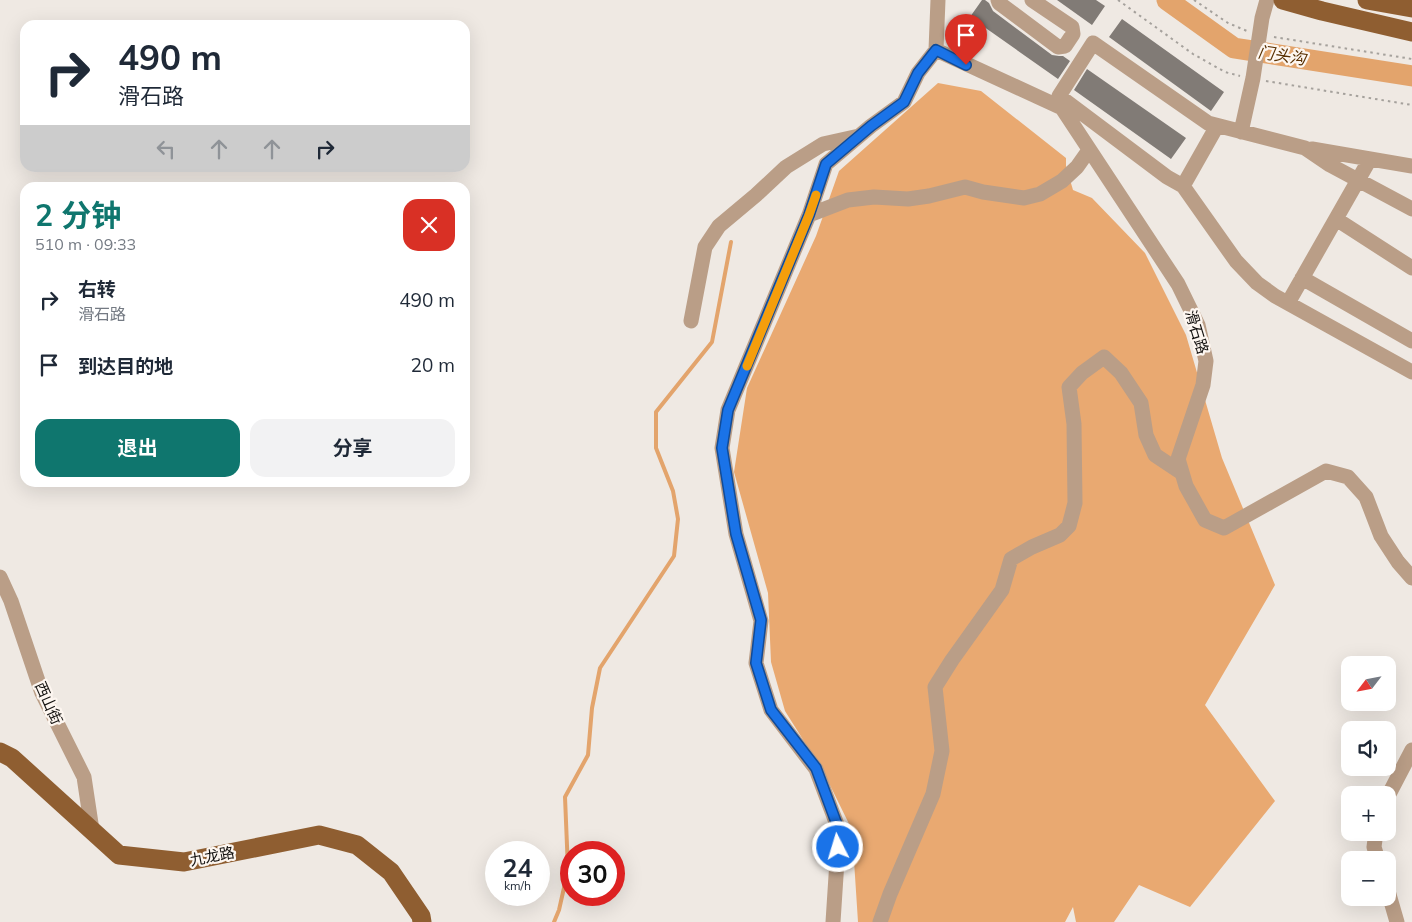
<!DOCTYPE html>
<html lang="zh">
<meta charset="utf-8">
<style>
:root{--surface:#fff;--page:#f2f2f3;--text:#1f2937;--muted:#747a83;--accent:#0f766e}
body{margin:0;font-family:Mulish,"Noto Sans SC",sans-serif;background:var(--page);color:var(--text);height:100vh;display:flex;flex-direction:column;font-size:19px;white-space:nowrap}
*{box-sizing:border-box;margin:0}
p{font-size:16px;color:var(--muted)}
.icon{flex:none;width:28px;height:28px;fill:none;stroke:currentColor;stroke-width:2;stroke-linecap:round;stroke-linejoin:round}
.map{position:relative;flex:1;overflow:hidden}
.sheet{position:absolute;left:20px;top:182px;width:450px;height:305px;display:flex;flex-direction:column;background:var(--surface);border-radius:15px;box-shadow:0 5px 20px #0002}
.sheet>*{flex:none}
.hud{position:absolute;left:20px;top:20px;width:450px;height:152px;border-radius:15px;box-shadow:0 5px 20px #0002;background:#fff;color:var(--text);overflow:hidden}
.needle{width:32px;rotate:238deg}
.buttons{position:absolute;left:1341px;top:656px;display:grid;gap:10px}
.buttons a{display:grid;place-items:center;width:55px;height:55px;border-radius:10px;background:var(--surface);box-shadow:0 5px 20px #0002;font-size:25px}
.speed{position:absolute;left:485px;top:841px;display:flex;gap:10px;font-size:25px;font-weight:700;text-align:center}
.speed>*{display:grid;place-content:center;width:65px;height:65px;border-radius:50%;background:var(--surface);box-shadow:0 5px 20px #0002;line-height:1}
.speed small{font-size:12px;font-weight:400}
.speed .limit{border:8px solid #d22;background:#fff;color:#111}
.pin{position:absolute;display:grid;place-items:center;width:42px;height:42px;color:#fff;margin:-51px -21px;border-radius:50% 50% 50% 0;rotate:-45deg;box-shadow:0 0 5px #0007}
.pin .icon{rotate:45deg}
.me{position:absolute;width:55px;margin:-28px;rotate:355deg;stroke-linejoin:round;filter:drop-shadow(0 0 4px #0008)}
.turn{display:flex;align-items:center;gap:18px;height:105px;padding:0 15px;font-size:22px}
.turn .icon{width:65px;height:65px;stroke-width:2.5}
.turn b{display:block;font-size:35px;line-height:42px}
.lanes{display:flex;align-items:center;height:48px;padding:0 15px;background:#0003;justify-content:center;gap:25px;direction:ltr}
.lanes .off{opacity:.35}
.round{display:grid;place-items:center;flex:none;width:52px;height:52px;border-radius:15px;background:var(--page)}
.overview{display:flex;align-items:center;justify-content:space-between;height:85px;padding:0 15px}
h1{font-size:30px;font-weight:700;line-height:38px;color:var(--accent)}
.cta{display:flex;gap:10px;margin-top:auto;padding:10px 15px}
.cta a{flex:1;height:58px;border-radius:15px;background:var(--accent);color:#fff;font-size:20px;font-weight:700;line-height:58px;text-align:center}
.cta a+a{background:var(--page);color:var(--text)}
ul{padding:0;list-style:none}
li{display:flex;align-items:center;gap:15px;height:65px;padding:0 15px}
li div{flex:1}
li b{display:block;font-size:19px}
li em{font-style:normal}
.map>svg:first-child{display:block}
</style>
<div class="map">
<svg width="1412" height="922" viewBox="0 0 1412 922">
<rect width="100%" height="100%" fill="#efe9e3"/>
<path fill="#e9a971" d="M 938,83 L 981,91 L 1066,158 L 1066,166 L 1073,190 L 1092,198 L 1145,253 L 1186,335 L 1222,458 L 1275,585 L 1205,705 L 1275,801 L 1190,907 L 1139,885 L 1114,922 L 1076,922 L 1073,907 L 1065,922 L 858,922 L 852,830 L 824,773 L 785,711 L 771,662 L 768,593 L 734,472 L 747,388 L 816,236 L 839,171 Z"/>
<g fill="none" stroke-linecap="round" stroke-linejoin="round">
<path stroke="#e3a46c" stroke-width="4" d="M 554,922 L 559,910 L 568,870 L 565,797 L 588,755 L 592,708 L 600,668 L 674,556 L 678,519 L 673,491 L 656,448 L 656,412 L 712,342 L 731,242"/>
<path stroke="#e3a46c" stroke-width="21" d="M 1167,0 L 1234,48 L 1412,76"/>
</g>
<path fill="#817b76" d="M 982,0 L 985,0 L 989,3 L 993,11 L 1052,55 L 1059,56 L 1063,56 L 1070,61 L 1058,79 L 970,17 Z
M 1057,0 L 1096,0 L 1105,6 L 1092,25 Z
M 1122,19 L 1224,92 L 1211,111 L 1109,37 Z
M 1087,69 L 1186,138 L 1171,159 L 1074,90 Z"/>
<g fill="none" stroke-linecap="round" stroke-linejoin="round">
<path stroke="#a5a19c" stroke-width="2" stroke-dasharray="2.5 4" stroke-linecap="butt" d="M 1118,0 L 1193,54 L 1225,72 L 1240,76
M 1194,0 L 1228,23 L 1247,31
M 1274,37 L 1412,59
M 1266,81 L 1412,105"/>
<path stroke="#ba9e87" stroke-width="15" d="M 938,0 L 936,50 L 1062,108 L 1178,284 L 1198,325 L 1206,361 L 1203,385 L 1178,459 L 1186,486 L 1205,520 L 1224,528 L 1326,471 L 1348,477 L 1366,497 L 1381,536 L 1398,562 L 1412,578
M 998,0 L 999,3 L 1058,47 L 1065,46 L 1073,34 L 1072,27 L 1032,0
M 1241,132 L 1253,78 L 1262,18 L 1267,0
M 1312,149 L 1412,166
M 1183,186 L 1217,126
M 1412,209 L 1330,165 L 1305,148 L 1208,123 L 1093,43 L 1059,96 L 1167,177 L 1183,186 L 1236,261 L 1257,283 L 1275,296 L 1412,372
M 809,215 L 826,164 L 871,126 L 904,102 L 918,73 L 936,50
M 1336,219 L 1412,268
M 1302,278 L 1412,341
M 1288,303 L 1370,159
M 691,321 L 705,247 L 719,226 L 756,195 L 786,167 L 823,144 L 859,136
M 0,577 L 11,601 L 42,693 L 84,777 L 92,830
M 1388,796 L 1412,750
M 1376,832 L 1374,847 L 1378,860
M 1388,891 L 1397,922
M 833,922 L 839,830 L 816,769 L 771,710 L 756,663 L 761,621 L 736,534 L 722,448 L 728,410 L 809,215 L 848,200 L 874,197 L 908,199 L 929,196 L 965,187 L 983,192 L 1024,198 L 1040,194 L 1062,181 L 1077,167 L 1089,150
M 880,922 L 890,894 L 933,794 L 942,751 L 935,687 L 952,660 L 1002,590 L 1011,559 L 1032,547 L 1060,535 L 1069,526 L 1075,503 L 1074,424 L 1069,387 L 1082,373 L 1104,357 L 1121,373 L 1141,403 L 1146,435 L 1155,455 L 1182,473"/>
<path stroke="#8f5e31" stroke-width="19" d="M 1283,0 L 1322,11 L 1412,32
M 1367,0 L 1412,8
M 0,752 L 12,758 L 119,855 L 184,862 L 319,835 L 357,845 L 391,872 L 421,916 L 422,922"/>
</g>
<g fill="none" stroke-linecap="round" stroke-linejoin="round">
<g stroke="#114b97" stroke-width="12">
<path id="route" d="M 838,847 L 839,830 L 816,768 L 771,710 L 756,663 L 761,620 L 736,534 L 722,448 L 728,410 L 809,215 L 826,164 L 871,126 L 904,102 L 918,73 L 936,50 L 966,65"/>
</g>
<use href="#route" stroke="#1a73e8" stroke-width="9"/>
<path stroke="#f59e0b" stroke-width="9" d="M 747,366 L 809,215 L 816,195"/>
</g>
<g text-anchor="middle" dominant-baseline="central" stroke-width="4.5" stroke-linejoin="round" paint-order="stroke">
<g font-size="15" fill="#12100e" stroke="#fdf6f0">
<text transform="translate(1197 332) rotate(73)">滑石路</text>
<text transform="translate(49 703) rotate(66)">西山街</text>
<text transform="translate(212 856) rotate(-11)">九龙路</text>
</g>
<g font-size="16" font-style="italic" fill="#593002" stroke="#fdf6f0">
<text transform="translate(1282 55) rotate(9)">门头沟</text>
</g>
</g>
</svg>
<div class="buttons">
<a><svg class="needle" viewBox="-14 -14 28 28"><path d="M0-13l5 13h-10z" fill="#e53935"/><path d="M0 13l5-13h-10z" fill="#747a83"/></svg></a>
<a><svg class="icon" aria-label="sound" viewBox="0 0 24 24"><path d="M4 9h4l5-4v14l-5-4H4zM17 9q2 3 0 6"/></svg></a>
<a>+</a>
<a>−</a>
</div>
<div class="speed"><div>24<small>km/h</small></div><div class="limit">30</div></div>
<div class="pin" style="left:966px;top:65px;background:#d93025"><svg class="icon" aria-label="arrive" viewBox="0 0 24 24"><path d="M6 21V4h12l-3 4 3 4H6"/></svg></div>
<svg class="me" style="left:838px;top:847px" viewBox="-20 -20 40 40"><circle r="17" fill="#1a73e8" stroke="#fff" stroke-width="3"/><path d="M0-11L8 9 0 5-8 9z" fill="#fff"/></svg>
<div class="hud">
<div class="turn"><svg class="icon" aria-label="right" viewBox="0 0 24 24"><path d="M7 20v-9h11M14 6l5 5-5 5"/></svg><div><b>490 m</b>滑石路</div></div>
<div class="lanes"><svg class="icon off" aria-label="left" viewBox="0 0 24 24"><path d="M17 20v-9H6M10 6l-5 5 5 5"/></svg><svg class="icon off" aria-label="ahead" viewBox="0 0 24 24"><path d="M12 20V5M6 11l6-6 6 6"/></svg><svg class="icon off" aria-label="ahead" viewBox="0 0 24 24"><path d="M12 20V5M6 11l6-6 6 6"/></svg><svg class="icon" aria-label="right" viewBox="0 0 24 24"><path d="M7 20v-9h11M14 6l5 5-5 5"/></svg></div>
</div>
<section class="sheet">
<div class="overview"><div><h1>2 分钟</h1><p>510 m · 09:33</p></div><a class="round" style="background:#d93025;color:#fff"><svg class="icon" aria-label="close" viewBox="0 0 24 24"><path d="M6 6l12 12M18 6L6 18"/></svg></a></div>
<ul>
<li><svg class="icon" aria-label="right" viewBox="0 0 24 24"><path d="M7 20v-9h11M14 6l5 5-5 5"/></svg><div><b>右转</b><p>滑石路</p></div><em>490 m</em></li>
<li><svg class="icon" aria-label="arrive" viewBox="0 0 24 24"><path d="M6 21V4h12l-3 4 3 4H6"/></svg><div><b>到达目的地</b></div><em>20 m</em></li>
</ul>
<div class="cta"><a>退出</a><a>分享</a></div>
</section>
</div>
